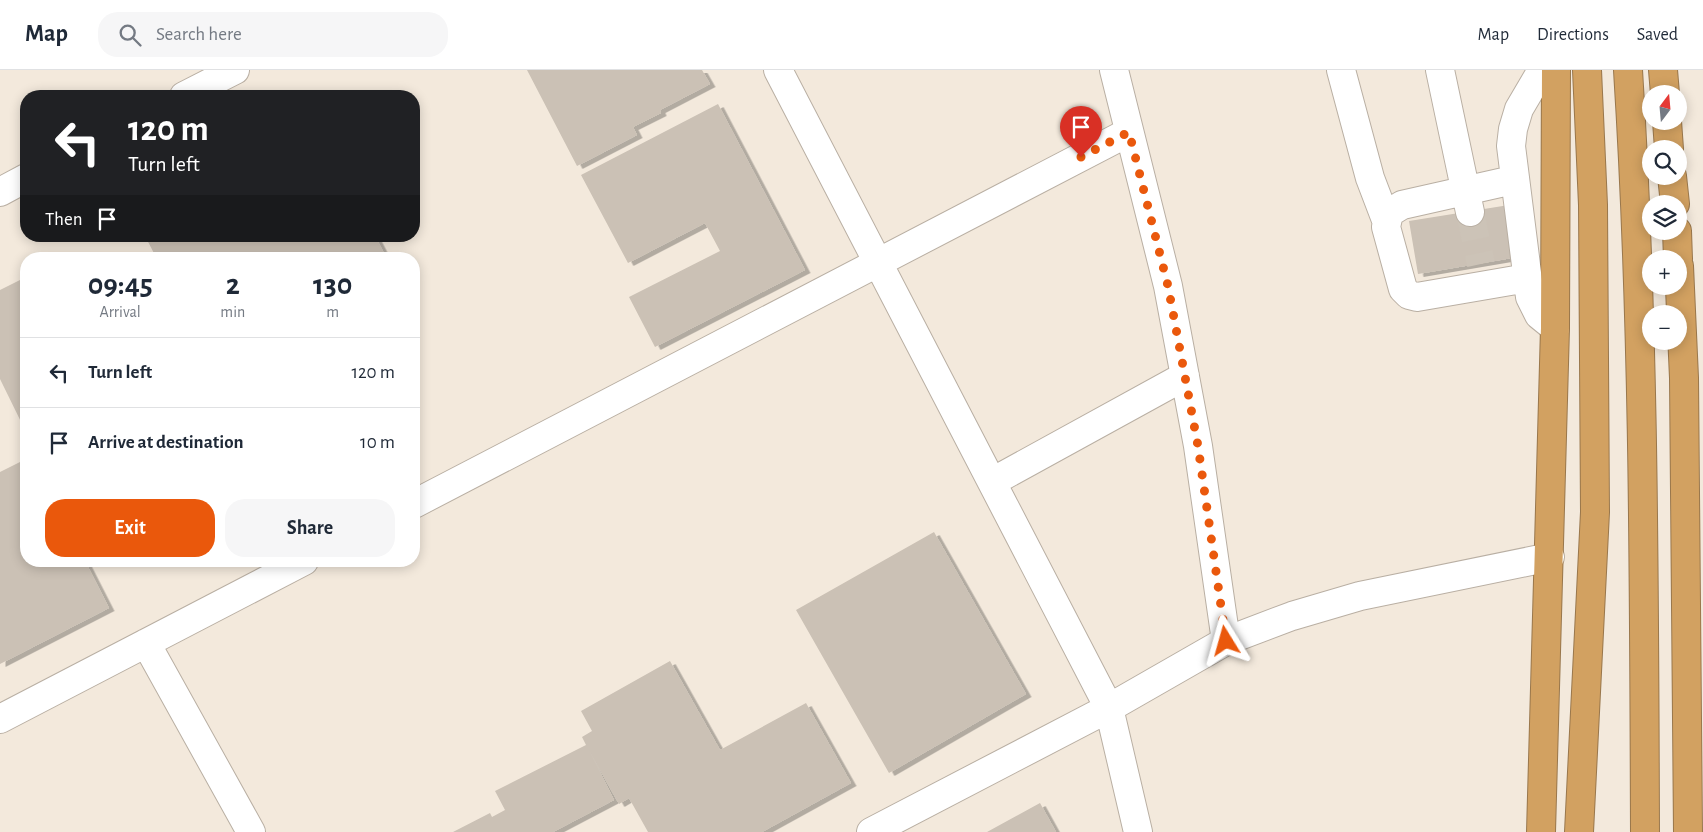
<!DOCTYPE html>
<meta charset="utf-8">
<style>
:root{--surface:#fff;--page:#f6f6f7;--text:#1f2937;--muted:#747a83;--line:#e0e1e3;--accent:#ea580c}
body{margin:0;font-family:"Alegreya Sans",sans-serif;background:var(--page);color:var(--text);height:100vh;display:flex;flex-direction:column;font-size:19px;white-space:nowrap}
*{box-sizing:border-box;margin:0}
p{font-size:16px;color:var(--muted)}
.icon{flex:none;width:28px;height:28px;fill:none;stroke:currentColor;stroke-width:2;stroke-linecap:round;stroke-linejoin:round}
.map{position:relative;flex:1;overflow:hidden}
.side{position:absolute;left:20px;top:182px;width:400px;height:315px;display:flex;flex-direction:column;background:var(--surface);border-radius:20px;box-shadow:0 2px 12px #0003}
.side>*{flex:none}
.banner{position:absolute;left:20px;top:20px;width:400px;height:152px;border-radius:20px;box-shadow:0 2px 12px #0003;background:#202124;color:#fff;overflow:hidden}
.needle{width:32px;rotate:16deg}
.buttons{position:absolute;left:1642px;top:15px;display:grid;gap:10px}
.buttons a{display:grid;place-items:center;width:45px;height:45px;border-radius:50%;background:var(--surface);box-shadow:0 2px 12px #0003;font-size:25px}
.pin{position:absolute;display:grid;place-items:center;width:42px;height:42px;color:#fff;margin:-51px -21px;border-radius:50% 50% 50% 0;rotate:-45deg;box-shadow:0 0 5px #0007}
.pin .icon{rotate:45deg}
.me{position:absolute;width:55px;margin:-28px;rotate:352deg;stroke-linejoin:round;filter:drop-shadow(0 0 4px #0008)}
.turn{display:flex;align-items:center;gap:18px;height:105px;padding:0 25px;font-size:22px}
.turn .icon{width:65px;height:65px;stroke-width:2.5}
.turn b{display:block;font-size:35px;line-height:42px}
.then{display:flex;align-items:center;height:48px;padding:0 25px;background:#0003;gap:10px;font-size:19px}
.eta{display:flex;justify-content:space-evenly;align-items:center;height:85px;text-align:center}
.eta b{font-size:30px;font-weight:700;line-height:35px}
.cta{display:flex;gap:10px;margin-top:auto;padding:10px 25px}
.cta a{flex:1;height:58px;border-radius:20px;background:var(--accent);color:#fff;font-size:20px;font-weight:700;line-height:58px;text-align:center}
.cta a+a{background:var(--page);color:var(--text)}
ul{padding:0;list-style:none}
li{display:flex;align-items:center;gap:15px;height:70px;padding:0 25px;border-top:1px solid var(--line)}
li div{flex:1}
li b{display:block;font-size:19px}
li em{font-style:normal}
header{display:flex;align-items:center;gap:30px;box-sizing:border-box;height:70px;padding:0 25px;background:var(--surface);border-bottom:1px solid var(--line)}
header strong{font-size:24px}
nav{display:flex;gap:28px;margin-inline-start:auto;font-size:18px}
.search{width:350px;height:45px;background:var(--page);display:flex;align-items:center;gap:12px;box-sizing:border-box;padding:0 18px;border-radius:20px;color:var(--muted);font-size:19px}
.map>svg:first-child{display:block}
</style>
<header>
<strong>Map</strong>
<div class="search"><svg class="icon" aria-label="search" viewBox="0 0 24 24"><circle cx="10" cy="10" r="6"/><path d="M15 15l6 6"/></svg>Search here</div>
<nav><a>Map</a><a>Directions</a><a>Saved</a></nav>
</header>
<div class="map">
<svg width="1703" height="762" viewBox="0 0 1703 762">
<defs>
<filter id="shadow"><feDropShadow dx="5.5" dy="3" stdDeviation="0" flood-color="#0004"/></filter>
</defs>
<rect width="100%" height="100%" fill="#f3e9dc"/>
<path fill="#cbc1b5" filter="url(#shadow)" d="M 527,0 L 702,0 L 710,14 L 660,40 L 661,43 L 633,57 L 637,65 L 577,96 Z
M 718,34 L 805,200 L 655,277 L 629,227 L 720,181 L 705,153 L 628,193 L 581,105 Z
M 1509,135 L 1518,187 L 1418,204 L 1409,151 Z
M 145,166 L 375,166 L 387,189 L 157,189 Z
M 26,207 L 26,362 L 0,309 L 0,220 Z
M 26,389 L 26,491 L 85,491 L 109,538 L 0,594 L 0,402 Z
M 934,462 L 1026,624 L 889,703 L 796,540 Z
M 670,591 L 720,680 L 806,633 L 851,713 L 762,762 L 648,762 L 629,728 L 619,734 L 589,680 L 614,730 L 553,762 L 453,762 L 490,743 L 492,747 L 505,740 L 495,721 L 586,675 L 582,667 L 592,661 L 581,641 Z
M 1040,733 L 1056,762 L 987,762 Z"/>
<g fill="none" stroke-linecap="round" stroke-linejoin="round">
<path stroke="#ccc3b7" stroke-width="28" stroke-dasharray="28 14" stroke-linecap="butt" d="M 1470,142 L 1481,194"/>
<g stroke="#b9afa3" stroke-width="30">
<path id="minor" d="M 778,0 L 1109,638 L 1138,762
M 1114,0 L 1168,216 L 1198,376 L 1226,571
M 1341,0 L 1370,108 L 1386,150
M 1440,0 L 1470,142
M 1542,0 L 1519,39 L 1513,59 L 1511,76 L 1530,227 L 1539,245 L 1555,258
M 184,26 L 235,0
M 1513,110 L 1402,135 L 1389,143 L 1386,157 L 1403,219 L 1409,225 L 1417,227 L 1527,208
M 0,122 L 26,108
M 992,412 L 1185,306
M 414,434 L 1129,62
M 146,573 L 251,762
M 0,649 L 304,491
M 871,762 L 1109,638 L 1226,571 L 1292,546 L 1360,526 L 1550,487"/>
</g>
<g stroke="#99774c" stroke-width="30">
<path id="highway" d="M 1628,0 C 1644,254 1644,508 1645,762
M 1663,0 L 1665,24
M 1667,51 L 1669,79
M 1672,106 L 1675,134
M 1677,161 L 1678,189
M 1679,196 L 1684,308 L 1688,762
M 1541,762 L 1555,258 L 1556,0
M 1579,762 L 1595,442 L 1593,135 L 1587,0"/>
</g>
<use href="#minor" stroke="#fff" stroke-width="28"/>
<use href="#highway" stroke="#d2a161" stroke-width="28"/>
</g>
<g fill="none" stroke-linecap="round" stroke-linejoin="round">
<path stroke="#ea580c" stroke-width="9" stroke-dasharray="0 16.2" d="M 1081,87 L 1129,62 L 1168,216 L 1198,376 L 1226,571"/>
</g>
</svg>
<div class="buttons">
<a><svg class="needle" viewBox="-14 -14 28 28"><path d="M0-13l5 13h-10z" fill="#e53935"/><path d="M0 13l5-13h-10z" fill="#747a83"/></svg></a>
<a><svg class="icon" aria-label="search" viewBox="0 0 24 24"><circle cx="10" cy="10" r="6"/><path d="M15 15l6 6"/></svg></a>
<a><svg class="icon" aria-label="layers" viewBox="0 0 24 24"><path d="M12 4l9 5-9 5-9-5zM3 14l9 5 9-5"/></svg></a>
<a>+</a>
<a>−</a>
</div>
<div class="pin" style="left:1081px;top:87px;background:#d93025"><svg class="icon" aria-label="arrive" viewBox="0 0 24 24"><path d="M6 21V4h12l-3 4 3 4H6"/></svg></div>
<svg class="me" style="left:1226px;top:571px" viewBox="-20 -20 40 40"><path d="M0-17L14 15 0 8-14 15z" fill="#ea580c" stroke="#fff" stroke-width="4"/></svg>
<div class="banner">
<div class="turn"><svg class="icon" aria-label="left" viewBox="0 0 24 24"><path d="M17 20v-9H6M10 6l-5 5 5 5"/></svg><div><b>120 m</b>Turn left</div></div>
<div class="then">Then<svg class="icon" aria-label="arrive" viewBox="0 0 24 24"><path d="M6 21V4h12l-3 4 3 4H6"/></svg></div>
</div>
<section class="side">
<div class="eta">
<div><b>09:45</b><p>Arrival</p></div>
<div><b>2</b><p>min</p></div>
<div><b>130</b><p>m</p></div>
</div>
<ul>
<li><svg class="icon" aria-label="left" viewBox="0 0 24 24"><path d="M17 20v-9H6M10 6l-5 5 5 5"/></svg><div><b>Turn left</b></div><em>120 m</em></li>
<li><svg class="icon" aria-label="arrive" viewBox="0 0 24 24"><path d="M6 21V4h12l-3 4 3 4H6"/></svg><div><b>Arrive at destination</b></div><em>10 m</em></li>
</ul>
<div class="cta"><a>Exit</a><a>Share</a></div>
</section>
</div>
